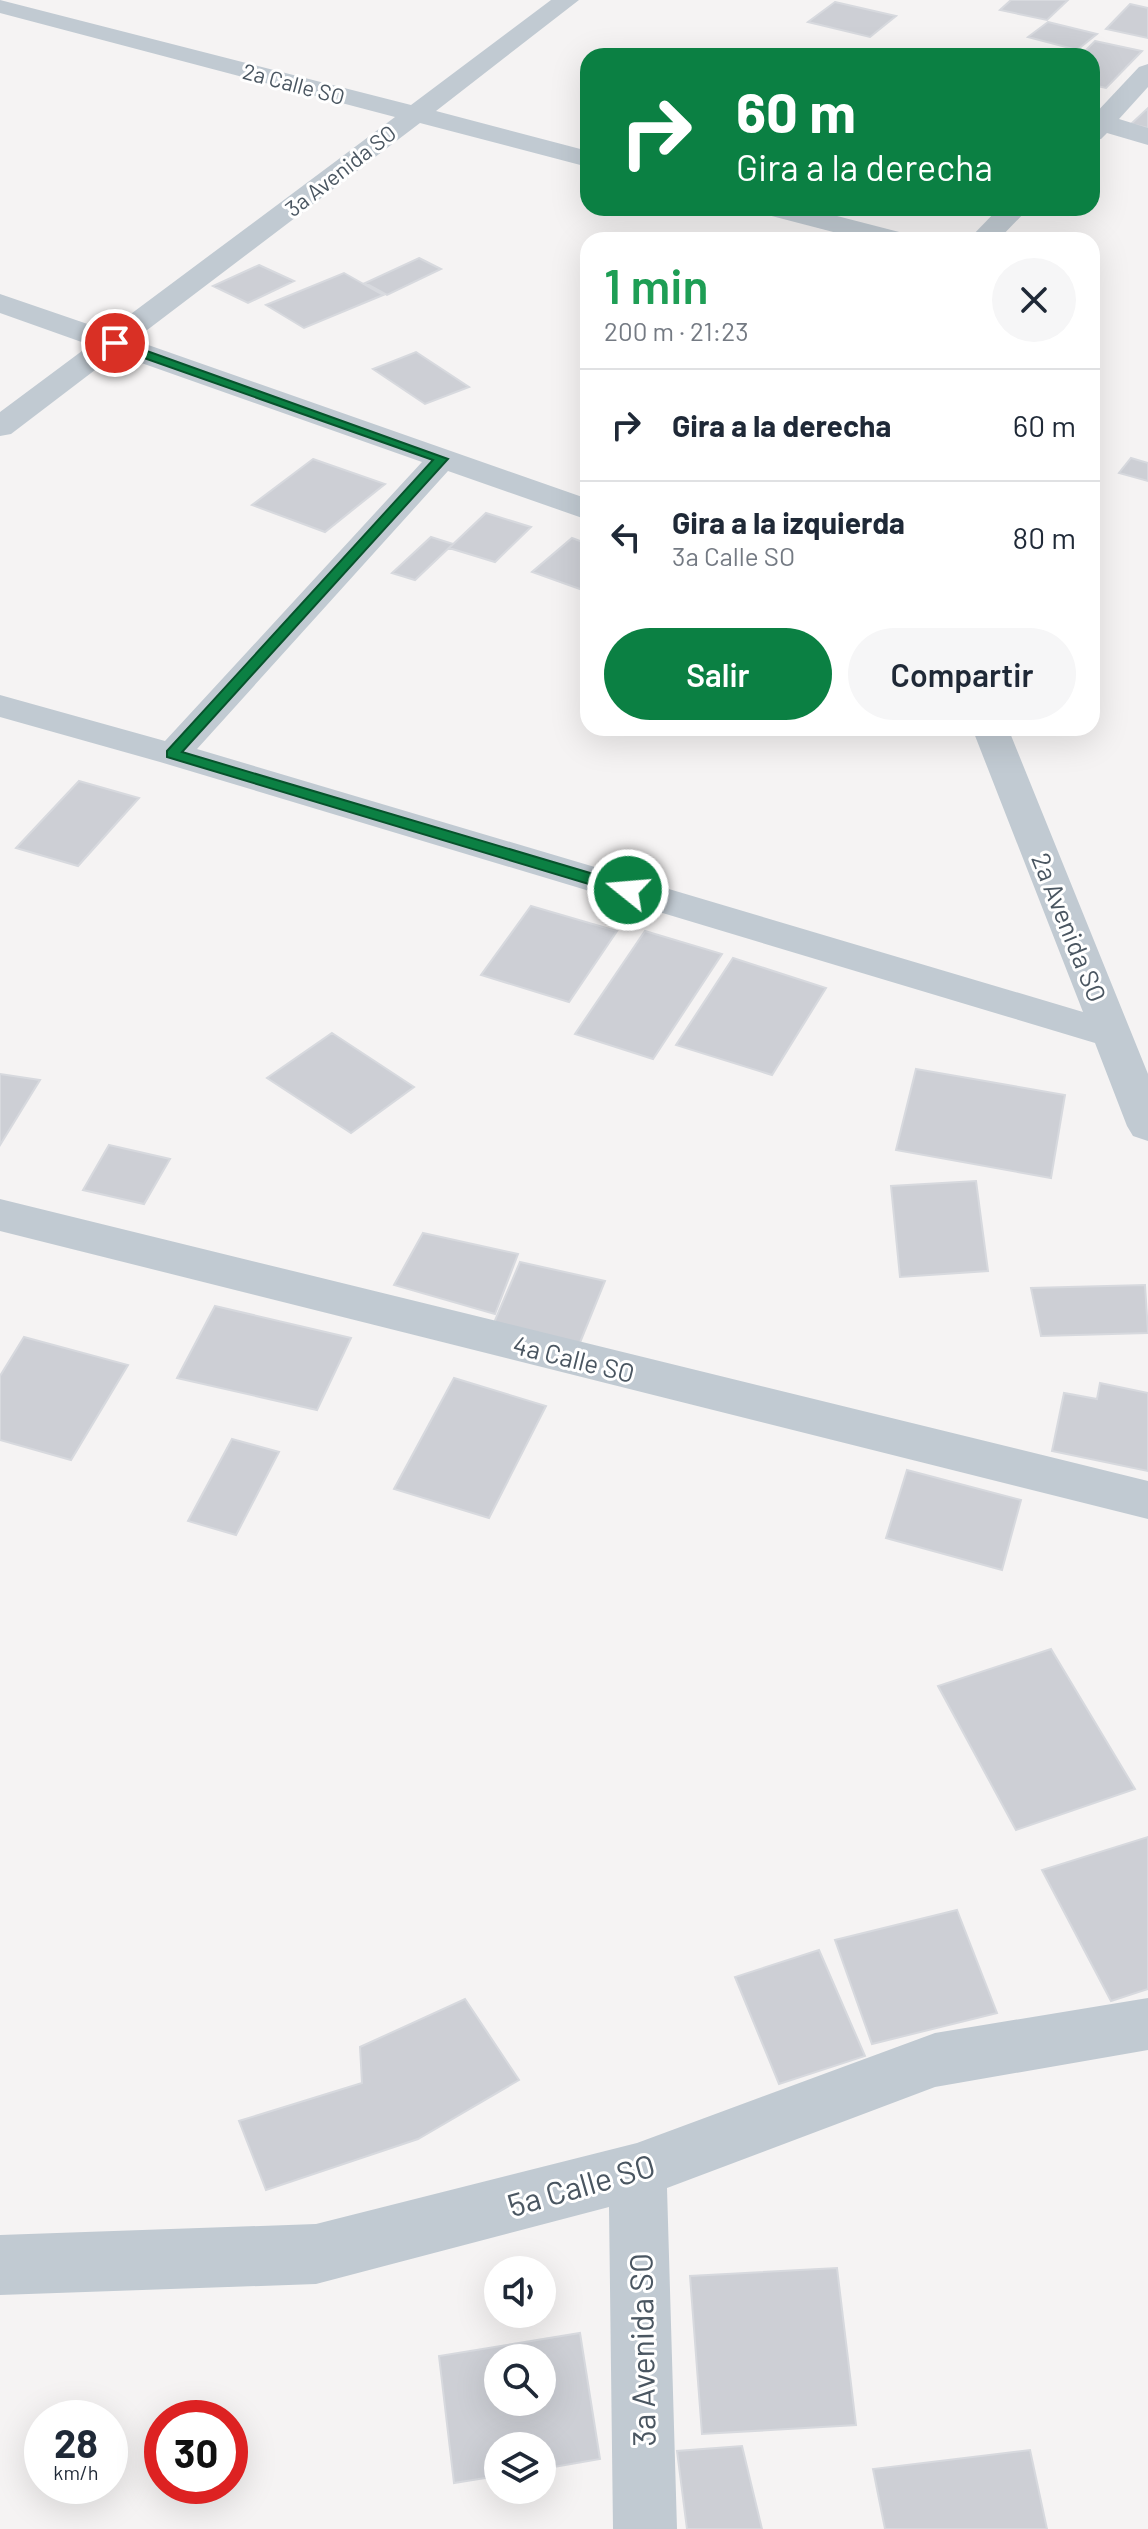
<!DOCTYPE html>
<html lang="es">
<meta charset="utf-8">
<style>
:root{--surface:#fff;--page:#f6f6f7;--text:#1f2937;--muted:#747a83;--line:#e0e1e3;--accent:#0b8043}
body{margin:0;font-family:Barlow,sans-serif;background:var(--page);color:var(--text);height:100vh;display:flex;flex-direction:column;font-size:30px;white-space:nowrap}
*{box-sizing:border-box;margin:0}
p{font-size:26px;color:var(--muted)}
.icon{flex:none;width:44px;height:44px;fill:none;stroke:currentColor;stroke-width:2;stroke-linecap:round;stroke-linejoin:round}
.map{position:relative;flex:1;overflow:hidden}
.drawer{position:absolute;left:580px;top:232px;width:520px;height:504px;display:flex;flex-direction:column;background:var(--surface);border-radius:24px;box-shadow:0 8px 32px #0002}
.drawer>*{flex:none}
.banner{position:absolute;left:580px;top:48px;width:520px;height:168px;border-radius:24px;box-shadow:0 8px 32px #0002;background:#0b8043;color:#fff;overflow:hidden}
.tools{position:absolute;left:484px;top:2256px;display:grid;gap:16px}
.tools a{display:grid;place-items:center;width:72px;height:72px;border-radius:50%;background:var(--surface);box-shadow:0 8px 32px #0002;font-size:40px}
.speed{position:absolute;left:24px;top:2400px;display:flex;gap:16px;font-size:40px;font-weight:700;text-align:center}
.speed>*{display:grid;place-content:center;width:104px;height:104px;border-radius:50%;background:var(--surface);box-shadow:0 8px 32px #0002;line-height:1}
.speed small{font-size:20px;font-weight:400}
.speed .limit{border:12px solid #d22;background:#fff;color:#111}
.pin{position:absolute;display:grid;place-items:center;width:68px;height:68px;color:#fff;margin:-34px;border:4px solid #fff;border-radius:50%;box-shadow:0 2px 8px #0007}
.me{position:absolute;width:88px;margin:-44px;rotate:287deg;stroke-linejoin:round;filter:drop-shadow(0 0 6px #0008)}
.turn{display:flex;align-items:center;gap:28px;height:168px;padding:0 24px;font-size:36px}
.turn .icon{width:104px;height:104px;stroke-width:2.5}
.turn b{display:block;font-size:56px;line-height:68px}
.round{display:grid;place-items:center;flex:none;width:84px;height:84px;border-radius:42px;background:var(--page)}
.summary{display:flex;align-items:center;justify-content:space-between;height:136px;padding:0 24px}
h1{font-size:48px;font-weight:600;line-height:60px;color:#1e9e55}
.action{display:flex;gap:16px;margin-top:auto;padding:16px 24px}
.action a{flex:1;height:92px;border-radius:48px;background:var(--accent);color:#fff;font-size:32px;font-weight:600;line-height:92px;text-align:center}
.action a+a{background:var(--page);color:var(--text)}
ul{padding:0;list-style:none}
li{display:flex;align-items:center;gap:24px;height:112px;padding:0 24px;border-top:2px solid var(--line)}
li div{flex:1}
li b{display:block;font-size:30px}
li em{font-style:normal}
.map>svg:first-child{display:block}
</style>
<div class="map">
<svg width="1148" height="2529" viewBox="0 0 1148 2529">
<rect width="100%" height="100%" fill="#f5f3f3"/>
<path fill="#cdcfd5" stroke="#d7d9de" stroke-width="2" fill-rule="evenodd" d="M 1011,0 L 1068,0 L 1047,20 L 1000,10 Z
M 835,2 L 896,16 L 870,37 L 808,22 Z
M 1130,4 L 1148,8 L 1148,38 L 1106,29 Z
M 1048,22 L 1097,34 L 1077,50 L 1028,37 Z
M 1095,41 L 1142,51 L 1106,88 L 1092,85 L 1092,56 L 1080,56 Z
M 1148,108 L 1148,128 L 1131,124 Z
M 419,258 L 441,269 L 387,295 L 365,283 Z
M 259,265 L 294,281 L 248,303 L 213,286 Z
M 344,273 L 383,295 L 304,328 L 266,305 Z
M 416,352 L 469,387 L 425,404 L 373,369 Z
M 1131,458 L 1148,463 L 1148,481 L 1119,473 Z
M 313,459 L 385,484 L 325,532 L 252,505 Z
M 486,513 L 531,527 L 495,562 L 449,548 Z
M 431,537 L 453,544 L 415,580 L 392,573 Z
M 572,538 L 588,544 L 588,582 L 580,589 L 532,572 Z
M 79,781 L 139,798 L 78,866 L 16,848 Z
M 531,906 L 617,931 L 569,1002 L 481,975 Z
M 645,931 L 722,954 L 653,1059 L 575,1034 Z
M 733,958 L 826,988 L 772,1075 L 676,1045 Z
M 332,1033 L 414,1087 L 351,1133 L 267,1078 Z
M 916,1069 L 1065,1095 L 1051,1178 L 896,1150 Z
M 0,1074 L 40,1080 L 0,1145 Z
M 109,1145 L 170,1159 L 144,1204 L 83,1190 Z
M 976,1181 L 988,1271 L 900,1277 L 891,1186 Z
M 423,1233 L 518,1254 L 495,1314 L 394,1285 Z
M 520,1262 L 605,1281 L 579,1345 L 493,1325 Z
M 1145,1285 L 1148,1333 L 1041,1336 L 1031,1288 Z
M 215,1306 L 351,1338 L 317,1410 L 177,1378 Z
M 24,1337 L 128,1365 L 71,1460 L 0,1440 L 0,1376 Z
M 454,1378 L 546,1406 L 489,1518 L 394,1489 Z
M 1100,1383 L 1148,1393 L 1148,1471 L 1052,1451 L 1064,1393 L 1097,1399 Z
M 232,1439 L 279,1452 L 236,1535 L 188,1521 Z
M 907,1470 L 1021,1500 L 1002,1570 L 886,1538 Z
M 1051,1649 L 1135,1789 L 1016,1830 L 938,1686 Z
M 1148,1837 L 1148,1989 L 1111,2001 L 1042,1870 Z
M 957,1910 L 997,2013 L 872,2044 L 835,1940 Z
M 819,1950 L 865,2056 L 779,2084 L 735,1977 Z
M 465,1999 L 519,2080 L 418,2139 L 266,2190 L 239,2121 L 362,2083 L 360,2047 Z
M 837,2268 L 856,2425 L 702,2434 L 690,2276 Z
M 580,2333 L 600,2459 L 542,2469 L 542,2446 L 498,2446 L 498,2476 L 454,2483 L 439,2356 ZM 498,2358 L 542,2358 L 542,2402 L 498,2402 Z
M 742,2446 L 762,2529 L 687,2529 L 677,2451 Z
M 1030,2450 L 1047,2529 L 885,2529 L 873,2469 Z"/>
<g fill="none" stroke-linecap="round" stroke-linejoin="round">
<path fill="#c1cad2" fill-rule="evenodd" d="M 0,0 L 411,105 L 551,0 L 579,0 L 436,111 L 588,151 L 588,167 L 420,123 L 134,340 L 588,499 L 588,520 L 448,471 L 197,749 L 1083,1012 L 972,728 L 1008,728 L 1148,1074 L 1148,1141 L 1133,1136 L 1127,1126 L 1095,1043 L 160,762 L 0,717 L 0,695 L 165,741 L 422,462 L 116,354 L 11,434 L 0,436 L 0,412 L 90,345 L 0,313 L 0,294 L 108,331 L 395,117 L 0,13 Z
M 1148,64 L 1148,87 L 1119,119 L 1148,128 L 1148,145 L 1107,133 L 1101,139 L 1092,141 L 1092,117 L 1139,67 Z
M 760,208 L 806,208 L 907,234 L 911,240 L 864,240 L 764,214 Z
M 999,208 L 1029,208 L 998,240 L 968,240 Z
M 0,1199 L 1148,1481 L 1148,1519 L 0,1231 Z
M 1148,1998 L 1148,2050 L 935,2087 L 667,2188 L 677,2529 L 613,2529 L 609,2207 L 316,2284 L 0,2295 L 0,2235 L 316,2224 L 637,2143 L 935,2033 Z"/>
</g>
<path fill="#0b8043" stroke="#07532c" stroke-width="2" d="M 110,341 L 119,341 L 448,459 L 182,752 L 634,886 L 634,894 L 622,894 L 167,757 L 167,751 L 433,460 L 110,346 Z"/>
<g text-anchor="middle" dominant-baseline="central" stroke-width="6" stroke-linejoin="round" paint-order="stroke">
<g font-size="22" fill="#4a5661" stroke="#fff">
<text transform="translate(294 83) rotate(15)">2a Calle SO</text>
<text transform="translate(340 170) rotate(-38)">3a Avenida SO</text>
</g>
<g font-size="26" fill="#4a5661" stroke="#fff">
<text transform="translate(1070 927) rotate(68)">2a Avenida SO</text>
<text transform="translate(574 1358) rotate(14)">4a Calle SO</text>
</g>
<g font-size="32" fill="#4a5661" stroke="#fff">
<text transform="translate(581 2184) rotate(-16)">5a Calle SO</text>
<text transform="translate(641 2350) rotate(-91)">3a Avenida SO</text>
</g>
</g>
</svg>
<div class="tools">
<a><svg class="icon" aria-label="sound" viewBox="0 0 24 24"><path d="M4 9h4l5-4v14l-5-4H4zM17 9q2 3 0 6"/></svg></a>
<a><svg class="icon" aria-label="search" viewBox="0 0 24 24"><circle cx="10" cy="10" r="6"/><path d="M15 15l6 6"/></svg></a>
<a><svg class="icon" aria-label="layers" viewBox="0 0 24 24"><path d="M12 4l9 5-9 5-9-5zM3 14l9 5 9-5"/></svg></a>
</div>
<div class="speed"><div>28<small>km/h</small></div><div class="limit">30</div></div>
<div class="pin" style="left:115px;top:343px;background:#d93025"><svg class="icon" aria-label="arrive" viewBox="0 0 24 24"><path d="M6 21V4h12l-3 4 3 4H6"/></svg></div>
<svg class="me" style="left:628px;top:890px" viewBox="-20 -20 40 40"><circle r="17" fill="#0b8043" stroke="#fff" stroke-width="3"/><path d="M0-11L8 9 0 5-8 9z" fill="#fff"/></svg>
<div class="banner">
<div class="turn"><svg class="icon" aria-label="right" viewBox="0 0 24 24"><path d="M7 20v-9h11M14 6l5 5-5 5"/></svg><div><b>60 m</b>Gira a la derecha</div></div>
</div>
<section class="drawer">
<div class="summary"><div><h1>1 min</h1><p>200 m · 21:23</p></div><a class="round"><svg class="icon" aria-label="close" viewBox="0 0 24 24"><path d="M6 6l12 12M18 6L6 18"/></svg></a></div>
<ul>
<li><svg class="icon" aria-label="right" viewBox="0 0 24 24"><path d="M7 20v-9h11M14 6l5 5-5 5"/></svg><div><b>Gira a la derecha</b></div><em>60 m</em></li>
<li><svg class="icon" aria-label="left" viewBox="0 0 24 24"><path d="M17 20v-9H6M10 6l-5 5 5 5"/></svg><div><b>Gira a la izquierda</b><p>3a Calle SO</p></div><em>80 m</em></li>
</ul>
<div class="action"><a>Salir</a><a>Compartir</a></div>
</section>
</div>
